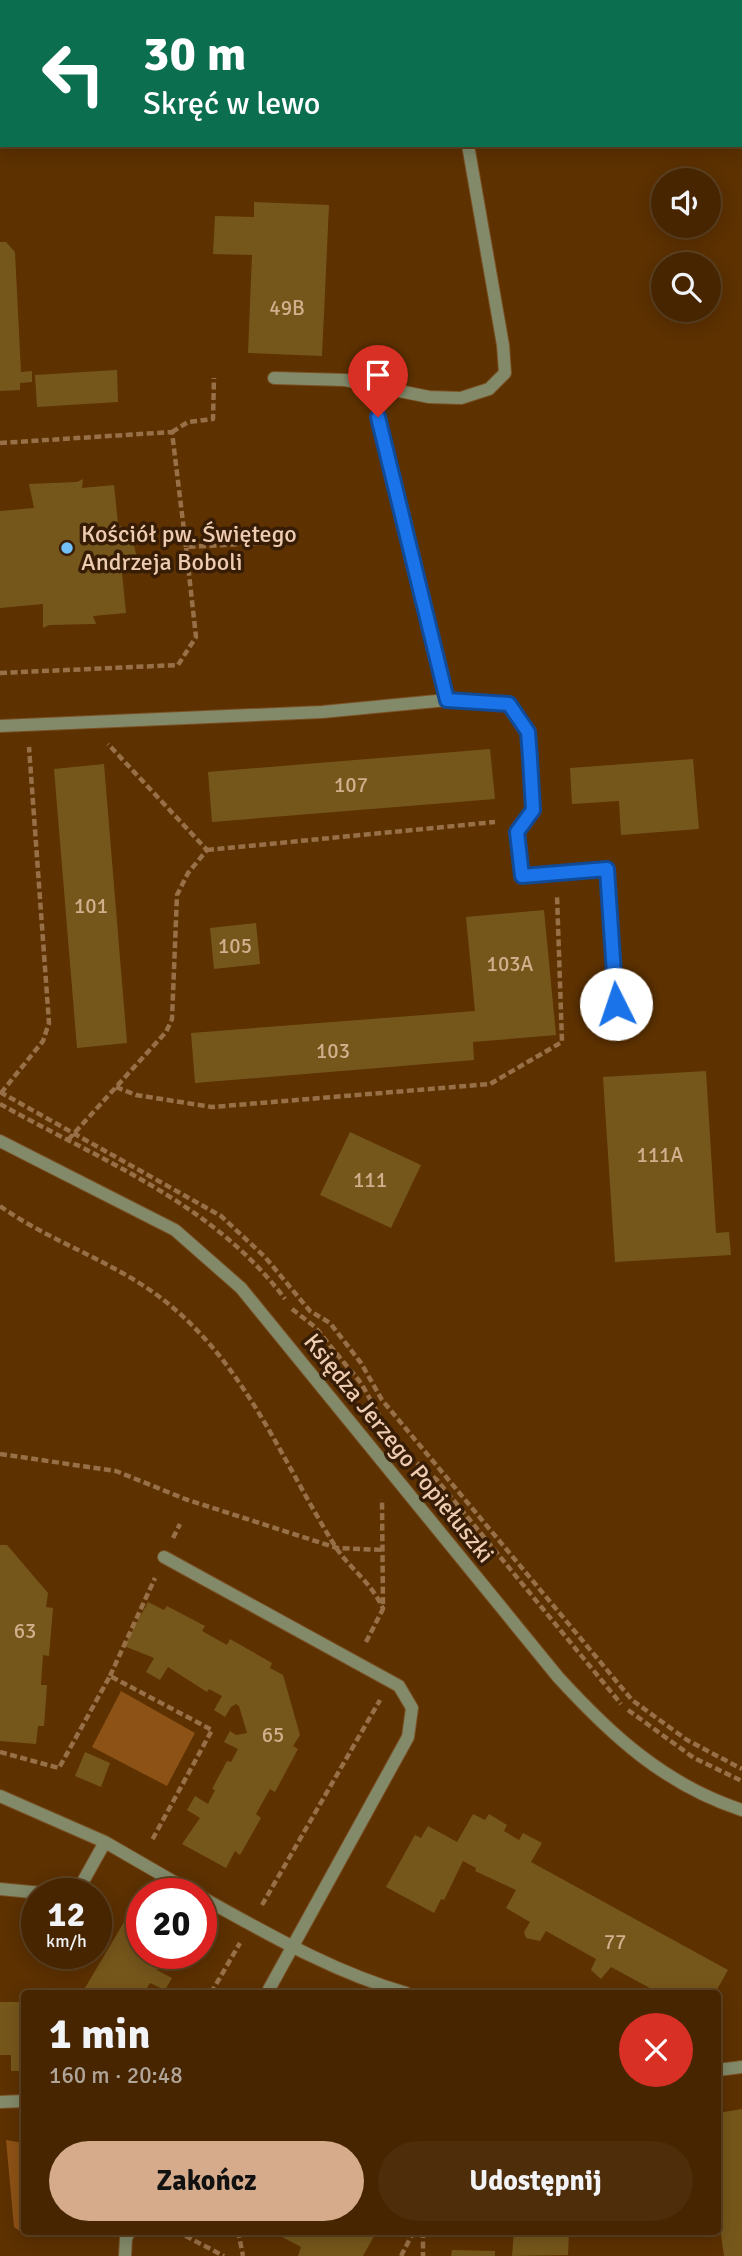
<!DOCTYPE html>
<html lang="pl">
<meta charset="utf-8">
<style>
:root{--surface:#462500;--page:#4d2d0a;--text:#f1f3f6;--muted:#b0a599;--line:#5e4222;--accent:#d6ab8b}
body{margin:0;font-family:Signika,sans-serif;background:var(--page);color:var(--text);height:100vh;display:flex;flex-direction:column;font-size:26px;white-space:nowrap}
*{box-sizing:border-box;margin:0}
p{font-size:23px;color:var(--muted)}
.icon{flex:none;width:38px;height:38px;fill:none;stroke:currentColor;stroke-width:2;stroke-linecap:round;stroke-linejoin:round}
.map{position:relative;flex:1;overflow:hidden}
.drawer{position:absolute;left:21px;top:1990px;width:700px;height:245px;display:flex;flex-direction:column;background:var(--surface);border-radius:7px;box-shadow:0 4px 18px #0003,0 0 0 2px var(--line)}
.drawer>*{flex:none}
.guide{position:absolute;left:0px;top:0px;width:742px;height:147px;box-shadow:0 4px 18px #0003,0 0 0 2px var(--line);background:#0b6e4f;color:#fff;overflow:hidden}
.tools{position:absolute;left:651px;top:168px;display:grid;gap:14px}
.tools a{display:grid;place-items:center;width:70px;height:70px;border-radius:50%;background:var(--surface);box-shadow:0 4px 18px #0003,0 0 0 2px var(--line);font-size:35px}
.speed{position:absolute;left:21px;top:1878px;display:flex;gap:14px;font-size:35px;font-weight:700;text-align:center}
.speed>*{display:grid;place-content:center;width:91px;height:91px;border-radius:50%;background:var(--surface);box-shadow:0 4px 18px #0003,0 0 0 2px var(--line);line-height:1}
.speed small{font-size:18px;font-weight:400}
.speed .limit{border:10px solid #d22;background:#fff;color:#111}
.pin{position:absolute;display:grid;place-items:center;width:60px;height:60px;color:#fff;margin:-72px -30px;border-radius:50% 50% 50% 0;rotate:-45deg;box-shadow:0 0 7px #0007}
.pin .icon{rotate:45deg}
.me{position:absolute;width:77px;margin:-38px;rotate:356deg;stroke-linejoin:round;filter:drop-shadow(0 0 5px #0008)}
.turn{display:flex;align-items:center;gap:24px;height:147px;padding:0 28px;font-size:32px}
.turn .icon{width:91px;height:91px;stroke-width:2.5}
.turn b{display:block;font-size:49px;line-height:60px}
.round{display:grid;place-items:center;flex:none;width:74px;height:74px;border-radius:37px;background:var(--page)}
.headline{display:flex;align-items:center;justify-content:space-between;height:119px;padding:0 28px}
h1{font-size:42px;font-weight:700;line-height:52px}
.cta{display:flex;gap:14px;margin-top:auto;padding:14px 28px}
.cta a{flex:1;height:80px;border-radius:42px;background:var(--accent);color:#111;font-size:28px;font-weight:700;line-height:80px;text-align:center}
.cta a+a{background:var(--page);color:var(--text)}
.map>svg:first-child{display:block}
</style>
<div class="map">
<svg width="742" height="2256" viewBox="0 0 742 2256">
<rect width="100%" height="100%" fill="#5d3100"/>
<path fill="#8d5216" d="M 121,1691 L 195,1733 L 167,1786 L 92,1747 Z
M 6,2140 L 24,2143 L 24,2231 L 31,2231 L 28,2237 L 14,2227 Z"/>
<path fill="#76571b" d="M 254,202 L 329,205 L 322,356 L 248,353 L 252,255 L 213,254 L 215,216 L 254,217 Z
M 0,242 L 6,242 L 15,252 L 21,372 L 32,371 L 32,382 L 20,383 L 20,390 L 0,391 Z
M 117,370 L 118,402 L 37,407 L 35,375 Z
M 83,479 L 82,488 L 114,485 L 118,524 L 135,537 L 133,541 L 137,558 L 122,573 L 126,613 L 93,616 L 96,624 L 49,625 L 43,628 L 43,604 L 0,608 L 0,511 L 34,508 L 29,484 L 77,482 Z
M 490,749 L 495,799 L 212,822 L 208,772 Z
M 693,759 L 699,829 L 621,835 L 619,801 L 572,804 L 570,768 Z
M 104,764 L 127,1043 L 77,1048 L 54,769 Z
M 544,910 L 556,1035 L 473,1042 L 474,1060 L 195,1083 L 191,1033 L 475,1011 L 466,917 Z
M 256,923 L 260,964 L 214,969 L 210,928 Z
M 706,1071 L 716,1233 L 729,1232 L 731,1255 L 615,1262 L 603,1077 Z
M 350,1132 L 421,1165 L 391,1228 L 320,1195 Z
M 0,1545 L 7,1545 L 48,1593 L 46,1607 L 53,1608 L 49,1656 L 43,1655 L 41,1685 L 47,1685 L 44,1726 L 38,1726 L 36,1744 L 0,1741 Z
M 148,1602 L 164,1610 L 167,1606 L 205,1626 L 202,1631 L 227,1645 L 230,1639 L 272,1663 L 270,1668 L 283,1675 L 300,1735 L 293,1746 L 298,1749 L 275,1792 L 270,1789 L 256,1814 L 261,1818 L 240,1855 L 235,1851 L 226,1868 L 182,1844 L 200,1818 L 187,1810 L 195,1796 L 208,1804 L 215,1790 L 212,1789 L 227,1761 L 231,1762 L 238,1749 L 224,1742 L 230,1731 L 236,1735 L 247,1733 L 239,1706 L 236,1704 L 231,1707 L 225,1717 L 214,1710 L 222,1696 L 209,1689 L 207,1692 L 168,1667 L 160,1680 L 146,1672 L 154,1658 L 124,1646 Z
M 85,1752 L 110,1763 L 101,1787 L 75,1776 Z
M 473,1814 L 485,1820 L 489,1814 L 507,1825 L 504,1831 L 519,1840 L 523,1833 L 542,1843 L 531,1862 L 728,1970 L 715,1993 L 659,1993 L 611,1967 L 601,1979 L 591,1970 L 596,1959 L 546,1931 L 540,1941 L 526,1938 L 524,1932 L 530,1922 L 506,1908 L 516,1890 L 475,1871 L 476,1868 L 463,1861 L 444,1900 L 441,1899 L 434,1913 L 386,1887 L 415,1835 L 421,1838 L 428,1826 L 457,1842 Z
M 127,1917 L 142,1926 L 142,1953 L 167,1953 L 157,1970 L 172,1978 L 165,1990 L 150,1983 L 144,1993 L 82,1993 Z
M 0,2002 L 24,2002 L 24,2071 L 11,2071 L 11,2055 L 0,2055 Z
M 742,2109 L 742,2256 L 724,2256 L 718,2213 L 718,2113 Z
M 271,2231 L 367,2231 L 374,2236 L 363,2256 L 298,2256 L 301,2247 Z
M 514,2231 L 569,2231 L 568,2255 L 512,2256 Z
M 452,2250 L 495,2251 L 495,2256 L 451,2256 Z"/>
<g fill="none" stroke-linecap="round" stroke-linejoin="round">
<g stroke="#7a5023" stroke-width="14">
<path id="minor" d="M 355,0 L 356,2
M 410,0 L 412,2
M 274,378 L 345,380 L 429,397 L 461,398 L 489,389 L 505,373 L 503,345 L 468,145
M 378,417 L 447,700
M 0,726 L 322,712 L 447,700 L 509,704 L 528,732 L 533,810 L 517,832 L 522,875 L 607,869 L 616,1004
M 0,1141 L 175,1230 L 241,1288 L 558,1677 C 611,1735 665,1785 742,1810
M 164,1557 L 399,1686 L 412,1708 L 408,1737 L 267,1993
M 0,1796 L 105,1842 L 195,1894
M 0,1889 L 52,1894
M 63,1894 L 81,1885 L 105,1842
M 201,1897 C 268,1934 333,1972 406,1993
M 718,2070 L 742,2067
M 0,2102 L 24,2101
M 125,2256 L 126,2238 L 130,2231"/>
</g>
<path stroke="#987048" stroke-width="4.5" stroke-dasharray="7 3.5" stroke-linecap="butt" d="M 172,432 L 188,422 L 213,419 L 214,378
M 0,443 L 172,432 L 186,547
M 0,673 L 178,665 L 196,637 L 186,547 L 281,542
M 207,850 L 495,822
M 116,1087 L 136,1095 L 212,1107 L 490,1084 L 562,1042 L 557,895
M 0,1092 L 221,1216 L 265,1257 L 310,1311 L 330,1323 L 361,1363 L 382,1400 L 632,1700 L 687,1740 L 742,1769
M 1,1093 L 43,1041 L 49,1023 L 29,747
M 0,1104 C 102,1161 213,1203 285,1299
M 68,1140 L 166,1032 L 172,1019 L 177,895 L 188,873 L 207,850 L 108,744
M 0,1206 C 45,1238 98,1256 144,1286 C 240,1349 277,1453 335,1546 C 349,1568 373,1584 383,1609
M 292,1309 L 315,1327 L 336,1353 L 361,1383 L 379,1415
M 0,1454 L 116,1471 L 185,1499 L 337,1548 L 384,1550
M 417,1463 L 437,1480 L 621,1704
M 173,1538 L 180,1524
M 366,1642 L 383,1609 L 382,1499
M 110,1676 L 155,1578
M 628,1710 L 694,1758 L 742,1781
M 0,1752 L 59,1768 L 110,1676 L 212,1730 L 151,1842
M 262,1905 L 380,1700
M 211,1993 L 240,1943
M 176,2231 L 224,2256
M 238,2231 L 243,2256
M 423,2231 L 423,2256
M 401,2256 L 414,2231"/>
<use href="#minor" stroke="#828a6a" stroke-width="12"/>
<g stroke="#b58f6b" stroke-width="8">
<path id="rail" d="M 728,0 L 728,2
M 740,79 L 742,90"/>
</g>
<use href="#rail" stroke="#371d06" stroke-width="5" stroke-dasharray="16" stroke-linecap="butt"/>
</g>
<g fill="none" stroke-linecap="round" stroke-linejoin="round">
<g stroke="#114b97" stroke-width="18">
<path id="route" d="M 378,417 L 447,700 L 509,704 L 528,732 L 530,758 L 533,810 L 517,832 L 522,876 L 607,869 L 616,1004"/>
</g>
<use href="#route" stroke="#1a73e8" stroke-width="12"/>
</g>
<circle fill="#73c0f6" stroke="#371d06" stroke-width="2.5" cx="67" cy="548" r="7"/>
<g text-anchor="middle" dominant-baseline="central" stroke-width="7" stroke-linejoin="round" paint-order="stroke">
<g font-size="21" fill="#d0af8c">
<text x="287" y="308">49B</text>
<text x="351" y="785">107</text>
<text x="91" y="906">101</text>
<text x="235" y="946">105</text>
<text x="510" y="964">103A</text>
<text x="333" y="1051">103</text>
<text x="660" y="1155">111A</text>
<text x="370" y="1180">111</text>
<text x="25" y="1631">63</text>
<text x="273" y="1735">65</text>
<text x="615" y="1942">77</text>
</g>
<g font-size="24" fill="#eeccb1" stroke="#371d06" text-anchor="start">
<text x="81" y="534">Kościół pw. Świętego<tspan x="81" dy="28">Andrzeja Boboli</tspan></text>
</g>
<g font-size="24" fill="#eeccb1" stroke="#371d06">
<text transform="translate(399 1448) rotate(51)">Księdza Jerzego Popiełuszki</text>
</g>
</g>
</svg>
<div class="tools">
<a><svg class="icon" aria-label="sound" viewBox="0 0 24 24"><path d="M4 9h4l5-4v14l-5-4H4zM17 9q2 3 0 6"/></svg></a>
<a><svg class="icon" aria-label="search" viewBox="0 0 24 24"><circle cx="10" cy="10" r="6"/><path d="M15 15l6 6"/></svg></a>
</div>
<div class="speed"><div>12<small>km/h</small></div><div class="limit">20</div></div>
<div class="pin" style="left:378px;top:417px;background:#d93025"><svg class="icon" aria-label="arrive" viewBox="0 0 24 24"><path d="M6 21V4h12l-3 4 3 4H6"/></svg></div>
<svg class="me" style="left:616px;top:1004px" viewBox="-20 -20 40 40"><circle r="19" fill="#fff"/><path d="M0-13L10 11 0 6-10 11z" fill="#1a73e8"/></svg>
<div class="guide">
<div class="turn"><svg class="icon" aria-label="left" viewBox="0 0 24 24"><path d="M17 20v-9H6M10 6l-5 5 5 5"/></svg><div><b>30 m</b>Skręć w lewo</div></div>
</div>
<section class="drawer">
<div class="headline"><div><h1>1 min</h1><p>160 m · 20:48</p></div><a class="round" style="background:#d93025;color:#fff"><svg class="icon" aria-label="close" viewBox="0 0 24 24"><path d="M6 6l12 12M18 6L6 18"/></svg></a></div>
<div class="cta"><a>Zakończ</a><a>Udostępnij</a></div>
</section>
</div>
